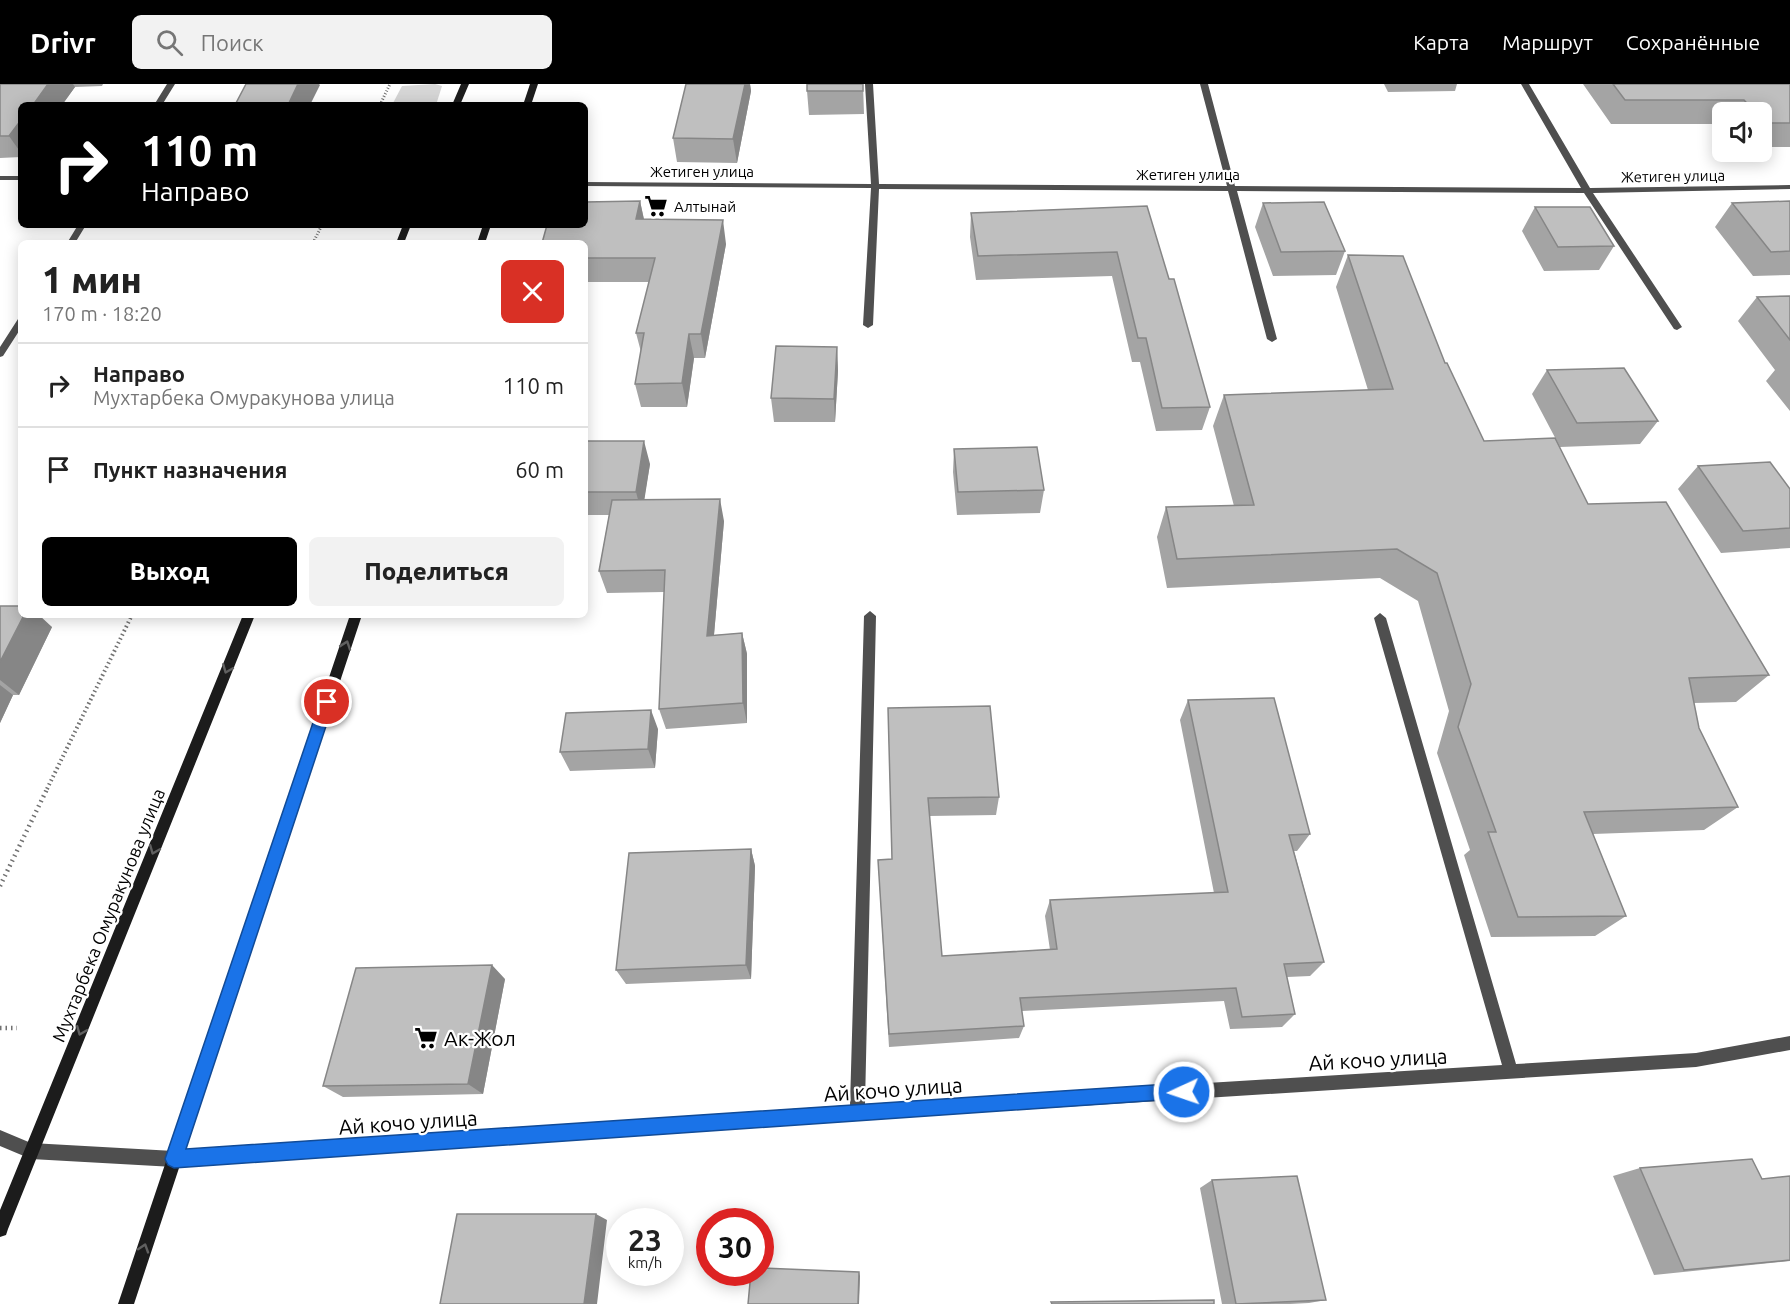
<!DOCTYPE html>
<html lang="ru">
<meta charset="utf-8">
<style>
:root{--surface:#fff;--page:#f2f2f2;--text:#222;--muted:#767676;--line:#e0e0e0;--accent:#000}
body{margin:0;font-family:Ubuntu,sans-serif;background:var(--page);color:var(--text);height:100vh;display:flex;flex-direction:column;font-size:22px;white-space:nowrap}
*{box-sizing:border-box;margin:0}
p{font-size:20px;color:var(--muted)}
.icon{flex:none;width:33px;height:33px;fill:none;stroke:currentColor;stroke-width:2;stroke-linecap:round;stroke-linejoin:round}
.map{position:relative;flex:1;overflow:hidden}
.panel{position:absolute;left:18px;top:156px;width:570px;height:378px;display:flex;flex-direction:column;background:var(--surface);border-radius:9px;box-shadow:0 3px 15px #0003}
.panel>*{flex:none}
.guide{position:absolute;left:18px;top:18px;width:570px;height:126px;border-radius:9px;box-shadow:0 3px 15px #0003;background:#000;color:#fff;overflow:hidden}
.buttons{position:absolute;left:1712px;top:18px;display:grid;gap:12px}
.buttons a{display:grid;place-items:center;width:60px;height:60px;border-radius:9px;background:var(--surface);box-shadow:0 3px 15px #0003;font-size:30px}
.speed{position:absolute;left:606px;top:1124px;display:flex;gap:12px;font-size:30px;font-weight:700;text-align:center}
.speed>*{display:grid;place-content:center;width:78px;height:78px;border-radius:50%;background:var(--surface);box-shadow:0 3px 15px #0003;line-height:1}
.speed small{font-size:15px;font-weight:400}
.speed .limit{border:9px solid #d22;background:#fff;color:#111}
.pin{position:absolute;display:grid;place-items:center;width:51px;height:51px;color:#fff;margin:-26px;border:3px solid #fff;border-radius:50%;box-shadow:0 2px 6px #0007}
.me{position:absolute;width:66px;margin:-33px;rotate:267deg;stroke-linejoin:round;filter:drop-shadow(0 0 4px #0008)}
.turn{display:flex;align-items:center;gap:21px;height:126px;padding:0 24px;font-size:27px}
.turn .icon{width:78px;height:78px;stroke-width:2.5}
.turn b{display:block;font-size:42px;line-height:51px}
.round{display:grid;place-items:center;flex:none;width:63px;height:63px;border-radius:9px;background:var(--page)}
.head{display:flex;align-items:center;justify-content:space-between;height:102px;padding:0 24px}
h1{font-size:36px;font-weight:800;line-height:45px}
.action{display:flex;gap:12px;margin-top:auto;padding:12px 24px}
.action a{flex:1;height:69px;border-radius:9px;background:var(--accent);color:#fff;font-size:24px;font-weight:800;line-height:69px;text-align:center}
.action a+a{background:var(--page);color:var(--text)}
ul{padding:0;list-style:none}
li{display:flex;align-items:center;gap:18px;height:84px;padding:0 24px;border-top:2px solid var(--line)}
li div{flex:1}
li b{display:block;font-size:22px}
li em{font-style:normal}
header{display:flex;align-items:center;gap:36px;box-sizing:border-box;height:84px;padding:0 30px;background:var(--accent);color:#fff}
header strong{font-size:28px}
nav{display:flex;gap:33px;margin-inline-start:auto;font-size:21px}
.search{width:420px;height:54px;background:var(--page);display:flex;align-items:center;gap:15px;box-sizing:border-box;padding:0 21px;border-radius:9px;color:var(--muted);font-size:22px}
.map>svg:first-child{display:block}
</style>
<header>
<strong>Drivr</strong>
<div class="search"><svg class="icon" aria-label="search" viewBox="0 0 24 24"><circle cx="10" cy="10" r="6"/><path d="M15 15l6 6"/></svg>Поиск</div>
<nav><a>Карта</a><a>Маршрут</a><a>Сохранённые</a></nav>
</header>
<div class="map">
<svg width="1790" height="1220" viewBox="0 0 1790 1220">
<rect width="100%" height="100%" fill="#fff"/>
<path fill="#d6d6d6" d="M 435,0 L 442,2 L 436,21 L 392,21 L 402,2 Z"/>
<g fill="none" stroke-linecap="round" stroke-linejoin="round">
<path stroke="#717171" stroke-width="3" stroke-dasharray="1 2" stroke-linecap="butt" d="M 380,21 L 390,0
M 313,159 L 322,141"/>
<path stroke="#717171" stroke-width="4" stroke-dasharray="1.5 3" stroke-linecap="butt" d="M 47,705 L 132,531"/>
<path stroke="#717171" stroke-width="4.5" stroke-dasharray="1.5 4" stroke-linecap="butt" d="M 0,802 L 48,703
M 0,944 L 17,944"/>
<path fill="#4f4f4f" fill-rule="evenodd" d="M 167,0 L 175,0 L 162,21 L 154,21 Z
M 865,0 L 873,0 L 879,100 L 1227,102 L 1200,0 L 1208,0 L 1235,102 L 1581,104 L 1521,0 L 1529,0 L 1590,104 L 1790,101 L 1790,105 L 1593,109 L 1682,243 L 1677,246 L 1674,245 L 1584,109 L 1237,107 L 1277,255 L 1272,258 L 1267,255 L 1228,107 L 879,105 L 873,241 L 868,244 L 863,241 L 871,104 L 585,102 L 585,98 L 871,100 Z
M 0,92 L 21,92 L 21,96 L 0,96 Z
M 78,141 L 86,141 L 75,159 L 67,159 Z
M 21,234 L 21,244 L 3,272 L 0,273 L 0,263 L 18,235 Z
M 870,527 L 876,532 L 865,1020 L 1502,981 L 1374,534 L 1380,529 L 1386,534 L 1516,980 L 1696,969 L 1790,952 L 1790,966 L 1696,983 L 857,1036 L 174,1083 L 31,1075 L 0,1062 L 0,1046 L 31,1059 L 174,1067 L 850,1021 L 864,532 Z"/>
<path fill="#1c1c1c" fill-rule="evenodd" d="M 461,0 L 469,0 L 460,21 L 452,21 Z
M 530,0 L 538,0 L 531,21 L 523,21 Z
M 403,141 L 411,141 L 404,159 L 396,159 Z
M 483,141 L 491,141 L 485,159 L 477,159 Z
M 243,531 L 255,531 L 8,1145 L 6,1151 L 0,1153 L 0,1126 Z
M 350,531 L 362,531 L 134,1220 L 118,1220 Z"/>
</g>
<path fill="#a4a4a4" d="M 0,0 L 103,0 L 102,2 L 75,3 L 62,21 L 21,21 L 21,73 L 0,74 Z
M 686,0 L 750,0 L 751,7 L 737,79 L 677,78 L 673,54 Z
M 863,0 L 864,30 L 809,31 L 807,7 Z
M 1384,0 L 1457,0 L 1455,7 L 1388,8 Z
M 1583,0 L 1790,0 L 1790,63 L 1761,63 L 1761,28 L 1722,28 L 1722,40 L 1611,40 Z
M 640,117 L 644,135 L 726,160 L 705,274 L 694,274 L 687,323 L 641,323 L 635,300 L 641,268 L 636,249 L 649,198 L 585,198 L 585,159 Z
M 1790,117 L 1790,191 L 1753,192 L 1715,143 L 1732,119 Z
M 1263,119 L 1345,167 L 1336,191 L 1273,192 L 1255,143 Z
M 1147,122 L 1169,195 L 1210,323 L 1202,346 L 1156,347 L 1140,278 L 1132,278 L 1112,192 L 976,196 L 970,153 L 971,129 Z
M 1535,123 L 1614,162 L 1599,186 L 1544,187 L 1522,147 Z
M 1348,171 L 1445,279 L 1484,357 L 1588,420 L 1769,591 L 1736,618 L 1694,619 L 1699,644 L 1738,723 L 1704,746 L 1593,750 L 1626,832 L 1595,852 L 1491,853 L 1464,771 L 1470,766 L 1437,669 L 1449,627 L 1418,517 L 1380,494 L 1167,504 L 1157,453 L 1166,423 L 1234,422 L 1213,342 L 1224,311 L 1368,306 L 1336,203 Z
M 1790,212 L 1790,327 L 1766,297 L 1775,286 L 1738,237 L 1757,213 Z
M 837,263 L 838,287 L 835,338 L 774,338 L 771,314 Z
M 1547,286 L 1658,337 L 1640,360 L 1560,363 L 1532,310 Z
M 585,357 L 650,380 L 644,415 L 724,437 L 714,551 L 742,549 L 747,570 L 747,639 L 666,645 L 659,625 L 664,508 L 607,509 L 599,487 L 609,431 L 585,431 Z
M 954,365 L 1044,406 L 1040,429 L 957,431 L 953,388 Z
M 1698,382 L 1790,405 L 1790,464 L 1721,469 L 1678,405 Z
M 0,522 L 52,543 L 19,611 L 13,611 L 0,639 Z
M 1188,616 L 1310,750 L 1297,767 L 1294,767 L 1324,878 L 1310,892 L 1287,893 L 1295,930 L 1282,943 L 1230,945 L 1224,917 L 1022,927 L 1024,942 L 1019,954 L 889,963 L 878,776 L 892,775 L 888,624 L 999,713 L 996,731 L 929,732 L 942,872 L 1050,866 L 1045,832 L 1050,816 L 1214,809 L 1180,636 Z
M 658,645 L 655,684 L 570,687 L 560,668 Z
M 751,765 L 755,782 L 751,895 L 626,900 L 616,886 Z
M 505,895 L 483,1010 L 343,1013 L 323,1002 Z
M 1640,1084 L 1762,1095 L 1790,1092 L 1790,1177 L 1654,1191 L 1613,1092 Z
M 1212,1096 L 1326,1216 L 1309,1219 L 1290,1220 L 1222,1220 L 1200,1104 Z"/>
<path fill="#868686" d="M 48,0 L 73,0 L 75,3 L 62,21 L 33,21 Z
M 298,0 L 319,0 L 320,1 L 310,21 L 288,21 Z
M 745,0 L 750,0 L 751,7 L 737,79 L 733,55 Z
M 21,36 L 21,69 L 9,52 Z
M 640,117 L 645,141 L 636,135 Z
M 723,136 L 726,160 L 705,274 L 701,250 Z
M 689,250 L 694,274 L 687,323 L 682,299 Z
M 837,263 L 838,287 L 835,338 L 834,315 Z
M 644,357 L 650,380 L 642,431 L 636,408 Z
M 720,415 L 724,437 L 712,573 L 707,552 Z
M 24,531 L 39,531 L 52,543 L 19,611 L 0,596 L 0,578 Z
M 742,549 L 747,570 L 747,639 L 743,619 Z
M 0,601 L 13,611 L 0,639 Z
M 651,626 L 658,645 L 655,684 L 648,665 Z
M 751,765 L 755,782 L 751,895 L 746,881 Z
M 492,881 L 505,895 L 483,1010 L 468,1000 Z
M 596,1130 L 607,1136 L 597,1220 L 584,1220 Z
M 859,1188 L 860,1192 L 859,1220 L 858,1220 Z"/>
<path fill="#bfbfbf" stroke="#868686" stroke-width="1.5" d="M 0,0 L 48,0 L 33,21 L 21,21 L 21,36 L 9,52 L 0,52 Z
M 246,0 L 298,0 L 288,21 L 235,21 Z
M 686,0 L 745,0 L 733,55 L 673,54 Z
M 807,0 L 863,0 L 863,7 L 807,7 Z
M 1613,0 L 1790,0 L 1790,39 L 1764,39 L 1761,36 L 1761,28 L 1755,28 L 1744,16 L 1625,16 Z
M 640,117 L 636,135 L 723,136 L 701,250 L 689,250 L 682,299 L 635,300 L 644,249 L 636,249 L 655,174 L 585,174 L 585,159 L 542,159 L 547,141 L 585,141 L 585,118 Z
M 1790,117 L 1790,167 L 1771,168 L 1732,119 Z
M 1324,118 L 1345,167 L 1281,168 L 1263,119 Z
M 1147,122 L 1169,195 L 1174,195 L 1210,323 L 1162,324 L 1146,254 L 1138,254 L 1117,168 L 978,172 L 971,129 Z
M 1535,123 L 1590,123 L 1614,162 L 1558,163 Z
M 1348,171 L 1403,172 L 1445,279 L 1447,279 L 1484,357 L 1555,354 L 1588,420 L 1666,418 L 1769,591 L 1689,594 L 1699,644 L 1738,723 L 1584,728 L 1626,832 L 1518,833 L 1488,748 L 1496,748 L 1458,643 L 1471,600 L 1437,489 L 1397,465 L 1177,475 L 1166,423 L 1254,421 L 1224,311 L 1393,305 Z
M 1790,212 L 1790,256 L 1757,213 Z
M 776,262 L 837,263 L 834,315 L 771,314 Z
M 1624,284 L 1658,337 L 1577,339 L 1547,286 Z
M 585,357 L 644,357 L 636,408 L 585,408 Z
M 1037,363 L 1044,406 L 958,408 L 954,365 Z
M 1770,378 L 1790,405 L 1790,444 L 1743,447 L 1698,382 Z
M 720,415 L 707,552 L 742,549 L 743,619 L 659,625 L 665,486 L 599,487 L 612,416 Z
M 0,522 L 21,522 L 21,531 L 24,531 L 0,578 Z
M 1274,614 L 1310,750 L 1289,751 L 1324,878 L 1284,880 L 1295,930 L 1242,933 L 1236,904 L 1020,914 L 1024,942 L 889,950 L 878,776 L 892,775 L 888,624 L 990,622 L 999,713 L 928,714 L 942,872 L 1057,865 L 1050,816 L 1228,808 L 1188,616 Z
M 651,626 L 648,665 L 560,668 L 566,629 Z
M 751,765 L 746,881 L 616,886 L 629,769 Z
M 492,881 L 468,1000 L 323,1002 L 356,884 Z
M 1752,1075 L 1762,1095 L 1790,1092 L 1790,1176 L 1684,1186 L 1640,1084 Z
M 1297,1092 L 1326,1216 L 1236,1220 L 1212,1096 Z
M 457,1130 L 596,1130 L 584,1220 L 440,1220 Z
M 760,1184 L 859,1188 L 858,1220 L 748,1220 L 751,1188 L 760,1188 Z
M 1214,1216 L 1214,1220 L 1052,1220 L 1051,1218 Z"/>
<defs><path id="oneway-chevron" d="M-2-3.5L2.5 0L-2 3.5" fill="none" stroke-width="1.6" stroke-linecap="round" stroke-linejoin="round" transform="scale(1.5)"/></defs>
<g stroke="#606060">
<use href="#oneway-chevron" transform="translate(346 561) rotate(-71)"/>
<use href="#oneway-chevron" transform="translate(227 585) rotate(112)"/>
<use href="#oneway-chevron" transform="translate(154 766) rotate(112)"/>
<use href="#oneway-chevron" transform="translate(81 947) rotate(112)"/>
<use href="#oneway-chevron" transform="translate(144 1164) rotate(-72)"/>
</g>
<path fill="#1a73e8" stroke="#114b97" stroke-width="1.5" d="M 327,612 L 334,618 L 186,1065 L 1184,999 L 1190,1002 L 1192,1008 L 1190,1014 L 174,1084 L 168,1081 L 165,1075 L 320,618 Z"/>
<defs>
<g id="supermarket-bare" transform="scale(1.8)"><path d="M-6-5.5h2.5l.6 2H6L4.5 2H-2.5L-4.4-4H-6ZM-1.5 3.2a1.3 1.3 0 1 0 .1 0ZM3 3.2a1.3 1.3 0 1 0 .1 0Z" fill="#000" stroke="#fff" stroke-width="2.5" paint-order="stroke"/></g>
</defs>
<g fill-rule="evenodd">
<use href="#supermarket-bare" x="656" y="122"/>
<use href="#supermarket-bare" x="426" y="954"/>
</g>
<g text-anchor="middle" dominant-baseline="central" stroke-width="4.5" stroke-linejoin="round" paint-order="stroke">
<g font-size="15" fill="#000" stroke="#fff">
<text x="702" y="87">Жетиген улица</text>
<text x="1188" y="90">Жетиген улица</text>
<text transform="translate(1673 92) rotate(-1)">Жетиген улица</text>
</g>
<g font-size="15" fill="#000" stroke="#fff" text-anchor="start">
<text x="674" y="122">Алтынай</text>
</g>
<g font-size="18" fill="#000" stroke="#fff">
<text transform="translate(108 831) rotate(-68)">Мухтарбека Омуракунова улица</text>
</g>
<g font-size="21" fill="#000" stroke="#fff" text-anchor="start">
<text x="444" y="954">Ак-Жол</text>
</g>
<g font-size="21" fill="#000" stroke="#fff">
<text transform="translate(1378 975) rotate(-3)">Ай кочо улица</text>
<text transform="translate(893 1005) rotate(-4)">Ай кочо улица</text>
<text transform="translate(408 1038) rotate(-4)">Ай кочо улица</text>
</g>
</g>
</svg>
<div class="buttons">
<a><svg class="icon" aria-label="sound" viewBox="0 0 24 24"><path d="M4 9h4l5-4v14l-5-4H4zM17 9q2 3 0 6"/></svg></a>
</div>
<div class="speed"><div>23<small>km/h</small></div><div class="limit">30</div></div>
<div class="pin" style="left:327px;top:618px;background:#d93025"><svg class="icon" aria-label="arrive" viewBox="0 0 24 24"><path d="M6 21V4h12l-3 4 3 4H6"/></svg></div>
<svg class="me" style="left:1184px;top:1008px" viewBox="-20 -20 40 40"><circle r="17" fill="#1a73e8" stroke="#fff" stroke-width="3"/><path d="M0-11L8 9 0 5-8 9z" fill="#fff"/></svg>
<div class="guide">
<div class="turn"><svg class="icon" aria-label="right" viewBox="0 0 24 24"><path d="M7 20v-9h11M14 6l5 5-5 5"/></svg><div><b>110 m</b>Направо</div></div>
</div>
<section class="panel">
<div class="head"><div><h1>1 мин</h1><p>170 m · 18:20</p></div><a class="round" style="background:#d93025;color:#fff"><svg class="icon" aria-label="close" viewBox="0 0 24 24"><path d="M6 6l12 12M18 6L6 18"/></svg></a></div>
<ul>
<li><svg class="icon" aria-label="right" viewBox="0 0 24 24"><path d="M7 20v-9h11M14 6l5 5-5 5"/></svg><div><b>Направо</b><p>Мухтарбека Омуракунова улица</p></div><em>110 m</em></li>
<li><svg class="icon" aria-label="arrive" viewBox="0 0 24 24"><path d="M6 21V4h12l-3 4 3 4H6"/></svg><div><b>Пункт назначения</b></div><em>60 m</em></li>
</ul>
<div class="action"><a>Выход</a><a>Поделиться</a></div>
</section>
</div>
